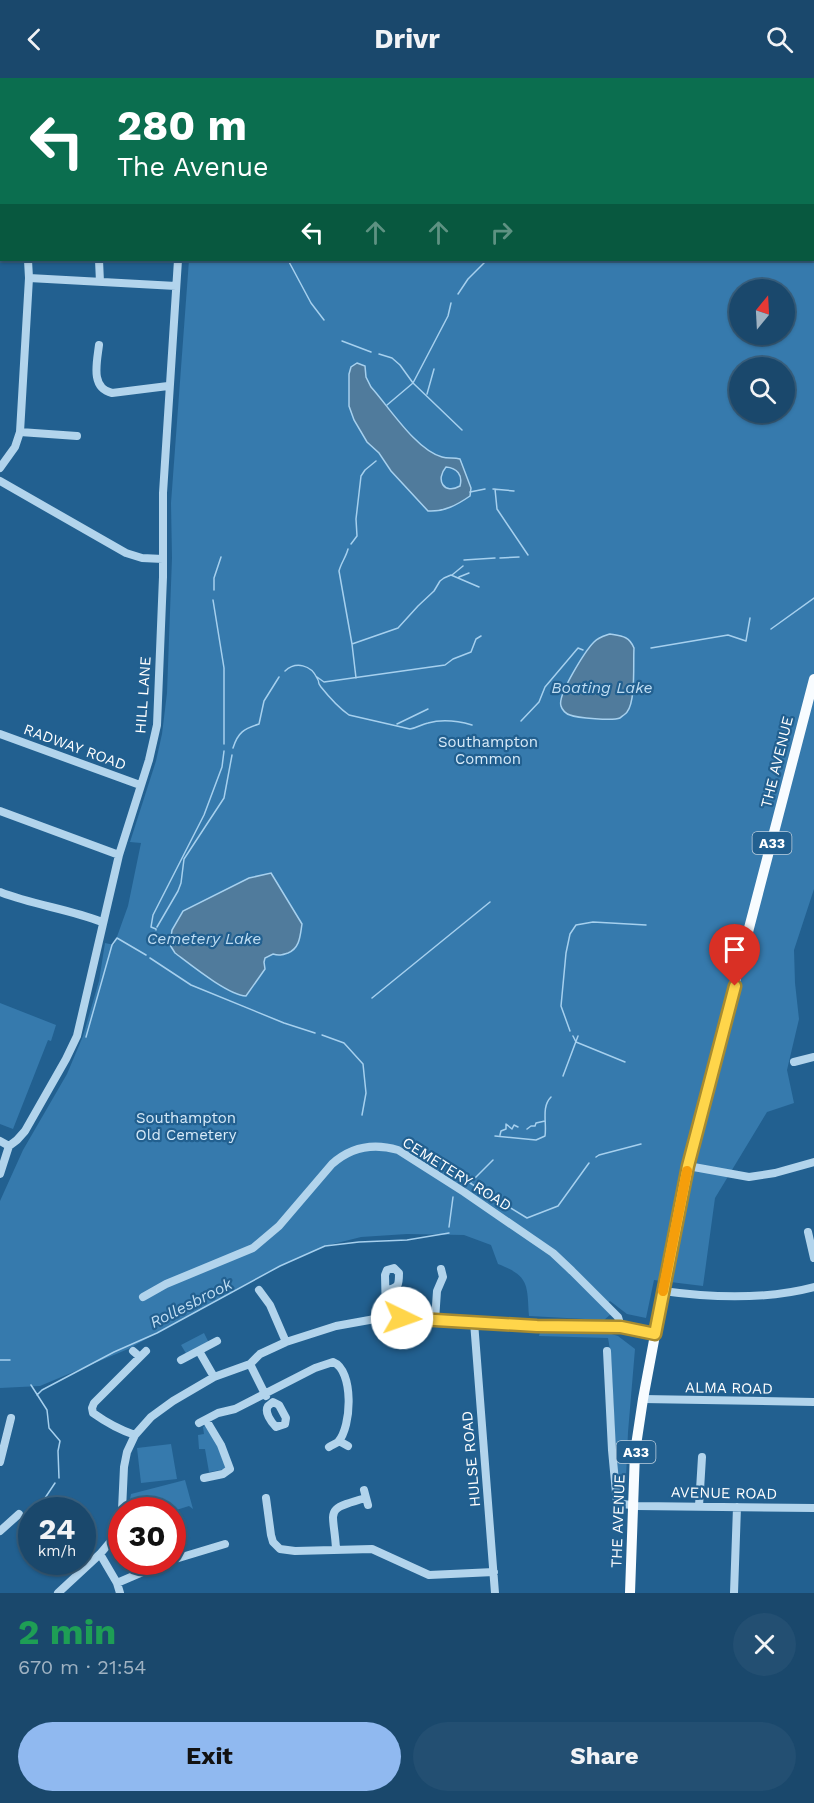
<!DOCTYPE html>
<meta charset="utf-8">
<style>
:root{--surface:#1a486c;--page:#234f72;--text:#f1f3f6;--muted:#9fb2c2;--line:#38607f;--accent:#90b9f0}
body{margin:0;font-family:"Work Sans",sans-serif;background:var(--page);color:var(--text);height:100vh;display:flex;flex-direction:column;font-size:22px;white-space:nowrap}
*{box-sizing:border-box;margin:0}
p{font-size:20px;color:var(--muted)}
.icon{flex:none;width:33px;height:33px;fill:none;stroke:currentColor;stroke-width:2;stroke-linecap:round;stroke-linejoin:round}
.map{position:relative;height:1515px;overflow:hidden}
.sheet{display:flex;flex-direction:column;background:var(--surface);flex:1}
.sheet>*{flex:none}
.top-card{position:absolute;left:0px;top:0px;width:814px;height:183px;box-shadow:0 2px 4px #0004,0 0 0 2px var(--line);background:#0b6e4f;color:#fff;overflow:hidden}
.needle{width:39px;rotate:18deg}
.buttons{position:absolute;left:729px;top:201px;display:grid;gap:12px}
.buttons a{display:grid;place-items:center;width:66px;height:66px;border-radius:50%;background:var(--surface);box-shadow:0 2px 4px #0004,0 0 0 2px var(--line);font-size:30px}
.speed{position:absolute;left:18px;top:1419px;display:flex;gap:12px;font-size:30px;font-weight:700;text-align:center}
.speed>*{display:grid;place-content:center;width:78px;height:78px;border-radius:50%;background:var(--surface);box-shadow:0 2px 4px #0004,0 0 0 2px var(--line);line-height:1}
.speed small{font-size:15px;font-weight:400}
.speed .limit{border:9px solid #d22;background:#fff;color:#111}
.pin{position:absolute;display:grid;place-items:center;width:51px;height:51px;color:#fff;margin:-62px -26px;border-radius:50% 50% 50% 0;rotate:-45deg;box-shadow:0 0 6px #0007}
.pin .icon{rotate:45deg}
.me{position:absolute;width:66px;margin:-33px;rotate:93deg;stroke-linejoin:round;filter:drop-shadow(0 0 4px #0008)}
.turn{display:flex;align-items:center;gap:21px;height:126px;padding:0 18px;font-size:27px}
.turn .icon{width:78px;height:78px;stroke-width:2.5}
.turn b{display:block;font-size:42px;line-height:51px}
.lanes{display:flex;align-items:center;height:57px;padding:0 18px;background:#0003;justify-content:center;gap:30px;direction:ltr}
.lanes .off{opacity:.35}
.round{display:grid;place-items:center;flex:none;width:63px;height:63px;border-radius:32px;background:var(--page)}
.head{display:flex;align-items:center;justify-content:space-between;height:102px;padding:0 18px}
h1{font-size:36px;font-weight:700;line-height:45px;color:#1e9e55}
.cta{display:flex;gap:12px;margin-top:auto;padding:12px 18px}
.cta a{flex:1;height:69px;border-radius:36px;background:var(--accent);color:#111;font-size:24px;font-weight:700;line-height:69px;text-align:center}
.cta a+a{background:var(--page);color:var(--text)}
header{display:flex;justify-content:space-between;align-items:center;height:78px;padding:0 18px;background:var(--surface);font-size:27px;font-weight:700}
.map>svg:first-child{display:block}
</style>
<header><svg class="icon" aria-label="back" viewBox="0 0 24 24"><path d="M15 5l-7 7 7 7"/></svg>Drivr<svg class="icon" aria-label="search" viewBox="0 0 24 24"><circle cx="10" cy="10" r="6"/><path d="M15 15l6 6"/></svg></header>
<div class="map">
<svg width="814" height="1515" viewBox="0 0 814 1515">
<rect width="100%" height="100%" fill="#226090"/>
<path fill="#367aad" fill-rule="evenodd" d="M 197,0 L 814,0 L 814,811 L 794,872 L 795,905 L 799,941 L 787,992 L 794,1025 L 767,1034 L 715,1120 L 703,1208 L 654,1202 L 646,1240 L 627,1236 L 610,1223 L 603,1229 L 611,1236 L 604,1242 L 529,1238 C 527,1208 530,1198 498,1186 L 491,1167 L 464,1157 L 407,1156 L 361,1159 L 325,1168 L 280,1188 L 128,1271 L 40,1308 L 0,1310 L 0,1123 L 23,1072 L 67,996 L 83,958 L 99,903 L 105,865 L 114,867 L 128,828 L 141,765 L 130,764 L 156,683 L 162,656 L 167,615 L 172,480 L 171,425 L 189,182 L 813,182 L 813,2 L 197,1 ZM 740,212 L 784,212 L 784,256 L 740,256 ZM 740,290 L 784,290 L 784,334 L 740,334 Z
M 0,925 L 56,947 L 51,963 L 48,962 L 13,1051 L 0,1046 Z
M 540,1254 L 608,1255 L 618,1258 L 635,1271 L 628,1354 L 625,1423 L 618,1420 L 611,1277 L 608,1260 L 539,1258 Z
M 204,1255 L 209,1265 L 187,1277 L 181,1267 Z
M 205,1348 L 217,1366 L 226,1391 L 209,1394 L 205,1371 L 199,1371 L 198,1357 L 204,1356 L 203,1349 Z
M 171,1366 L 177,1401 L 141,1405 L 137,1370 Z
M 185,1402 L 193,1431 L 189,1428 L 173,1433 L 128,1432 L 131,1416 Z"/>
<path fill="#507b9c" stroke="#a6d0ee" stroke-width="1.5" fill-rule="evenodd" d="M 357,285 L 365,288 L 366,299 L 371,309 C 389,329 416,372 442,379 C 448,381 454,379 460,381 L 471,410 L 470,418 C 457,427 444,434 428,433 L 391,393 L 379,375 L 367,364 L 354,342 L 349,328 L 349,296 L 351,289 ZM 446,389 C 457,390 463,397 460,408 C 444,417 435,402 446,389 Z
M 610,556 C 622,558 629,558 634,570 C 633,585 636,623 627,634 C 627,635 621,639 620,640 C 613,643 577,640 570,637 C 566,636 562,632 561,628 C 557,617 586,572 594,564 C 599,559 604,558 610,556 Z
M 271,795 L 302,846 C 300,858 300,870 288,875 C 282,877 279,878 273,876 L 265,880 L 264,884 L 265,891 L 246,918 C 228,917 191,887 175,875 L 170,867 L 172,852 L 183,833 L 249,800 Z"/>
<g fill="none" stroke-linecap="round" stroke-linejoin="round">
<path stroke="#a6d0ee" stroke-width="1.5" d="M 263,2 L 264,0
M 307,2 L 309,0
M 288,182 L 311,225 L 324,242
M 458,216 L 468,201 L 487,182
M 342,263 L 371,274
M 379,276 L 392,280 L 400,287 L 413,305 L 462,352
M 427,316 L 434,291
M 387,327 L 413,305 L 448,238 L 451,225
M 493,411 L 514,413
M 495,411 L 497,431 L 528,477
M 470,414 L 485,411
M 351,466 L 357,458 L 356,441 L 361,398 L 365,392 L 376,383
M 348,471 C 346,479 341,485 339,493 L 352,566
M 500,480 L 519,479
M 464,482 L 495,480
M 452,497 L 463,488
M 459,499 L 469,495
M 214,512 L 214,500 L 221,479
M 213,522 L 224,590 L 224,666
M 771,551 L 814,520
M 651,570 L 728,557 L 746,563 L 750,540
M 285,593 C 296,583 311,587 317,600 C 321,607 316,602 321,609 C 329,619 339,630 349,637 L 410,651 C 417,650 422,646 428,645 C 443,641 458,643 472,647
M 317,599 L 324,604 L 445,587 L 453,581 L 471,574 L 476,561 L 481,558
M 356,600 L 352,566 L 398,550 L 418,528 L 434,513 L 440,503 L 444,500 L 451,497 L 479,509
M 521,643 L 539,624 L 545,609 L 578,570 L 583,572
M 397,646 L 428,631
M 233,670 C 238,654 244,651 259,646 L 264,623 L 279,599
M 157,849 L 178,813 L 181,805 L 184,781 L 224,720 L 232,677
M 156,852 L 156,851 L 151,849 L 153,837 L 204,737 L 222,689 L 224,673
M 154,862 L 155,859
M 150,880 L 191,907 L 284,945 L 315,955
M 372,920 L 490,824
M 570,953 L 561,928 L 566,875 L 570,856 L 576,847 L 593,844 L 646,847
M 322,957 L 344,965 L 363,986 L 366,1015 L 362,1037
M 573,958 L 576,964 L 625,984
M 86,959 L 112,867 L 117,860 L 146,877
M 563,998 L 578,958
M 527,1051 L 531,1048 L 535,1048 L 536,1045 L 545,1043
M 500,1057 L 501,1053 L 506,1051 L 506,1046 L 512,1051 L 514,1047 L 518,1049
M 495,1058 L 536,1062 L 545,1058 C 547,1045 541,1029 551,1019
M 596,1079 L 599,1077 L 641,1066
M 493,1082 L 470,1105 L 527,1140 L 558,1128 L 589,1085
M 449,1149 L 453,1119
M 0,1282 L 10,1282
M 31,1307 L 47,1332 L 49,1350 L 60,1363 L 58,1373 L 59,1400
M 37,1317 L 42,1312 L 114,1274 L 157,1255 L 280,1188 L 325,1168 L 359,1164 L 407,1162 L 449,1155
M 37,1432 L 55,1405
M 30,1450 L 32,1448"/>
<path stroke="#b2d4ec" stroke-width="8" d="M 27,2 L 27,0
M 106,2 L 106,0
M 190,2 L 190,0
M 0,160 L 2,160
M 99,182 L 100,204
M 29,200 L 176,208
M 99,267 C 97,284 90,310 112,315 L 168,308
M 20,354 L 77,358
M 0,390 L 15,369 L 20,354 L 29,200 L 28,182
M 0,403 L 126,475 L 142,480 L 163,481
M 0,656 L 140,707
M 0,733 L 119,777
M 0,814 C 33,827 69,831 102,844
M 794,984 L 814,979
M 0,1063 L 9,1068
M 688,1088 L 749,1099 L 775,1095 L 814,1084
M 0,1096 L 9,1068 L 17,1062 L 25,1053 L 66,981 L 77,958 L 119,777 L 149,682 L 157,647 L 163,499 L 163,415 L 178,182
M 808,1154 L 814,1180
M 259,1212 L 270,1227 L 286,1264
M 386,1213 C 399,1209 399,1208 399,1195 L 394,1190 L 387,1192 L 385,1197 L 386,1239
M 663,1213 C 713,1220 765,1222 814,1209
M 143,1219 L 166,1206 L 253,1170 L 279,1148 L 332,1086 C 351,1069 374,1065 398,1072 L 464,1114 L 553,1175 L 572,1193 L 618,1239 L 621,1249
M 435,1242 L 437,1213 L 443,1199 L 441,1191
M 474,1244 L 495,1515
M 133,1273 L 140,1279
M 199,1273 L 214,1299
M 607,1273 L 612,1372 L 617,1425 L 637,1428 L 814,1430
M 181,1282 L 217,1263
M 250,1286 L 266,1318
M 643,1321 L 814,1324
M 273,1324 L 279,1327 L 286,1340 L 285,1346 L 276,1349 C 271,1344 264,1334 268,1328 Z
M 199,1345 L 218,1335 L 235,1331 L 315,1290 L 333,1284 C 354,1292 352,1349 338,1364 C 335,1366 332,1367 329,1369
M 135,1357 C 120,1352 107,1345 93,1335 L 92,1330 L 94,1325 L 146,1273
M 339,1363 L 348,1368
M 0,1384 L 11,1340
M 204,1400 L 223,1396 L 230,1391 L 221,1367 L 206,1342
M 364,1412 L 368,1427
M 266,1420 L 271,1457 L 273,1464 L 280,1471 L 295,1473 L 372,1471 L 429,1497 L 494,1494
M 699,1428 L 702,1379
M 122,1432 L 124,1389 L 127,1374 L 135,1357 L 151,1339 L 173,1323 L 214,1299 L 250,1286 L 260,1276 L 286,1264 L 336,1248 L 386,1239 L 537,1248 L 621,1249 L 655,1256
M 0,1453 L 19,1436
M 336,1471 C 334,1431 322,1432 366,1420
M 100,1476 L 117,1505 L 120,1515
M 172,1482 L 225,1466
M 117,1505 L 166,1484
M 58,1515 L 100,1476 L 111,1463 L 122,1435
M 734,1515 L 737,1429"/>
<path stroke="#f8fcff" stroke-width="10" d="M 630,1515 L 635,1374 L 643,1321 L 673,1161 L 695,1057 L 814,601"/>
</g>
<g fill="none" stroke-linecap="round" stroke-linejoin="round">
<g stroke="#a68a30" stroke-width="15">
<path id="route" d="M 402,1240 L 537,1248 L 621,1249 L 655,1256 L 688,1088 L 735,908"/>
</g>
<use href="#route" stroke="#ffd54a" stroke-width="10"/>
<path stroke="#f59e0b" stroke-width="10" d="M 663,1213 L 687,1093"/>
</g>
<g text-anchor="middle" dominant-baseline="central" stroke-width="4.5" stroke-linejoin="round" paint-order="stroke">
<g fill="#226090" stroke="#bdcfde" stroke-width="1.5">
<rect x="752.5" y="754" width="39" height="22" rx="4.5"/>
<rect x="616.5" y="1363" width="39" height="22" rx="4.5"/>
</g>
<g font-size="14" font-weight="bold" fill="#fff">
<text x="772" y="765">A33</text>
<text x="636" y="1374">A33</text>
</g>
<g font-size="15" fill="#fff" stroke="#226090">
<text transform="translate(143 617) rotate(-86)">HILL LANE</text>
<text transform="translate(75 669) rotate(20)">RADWAY ROAD</text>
<text transform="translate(777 684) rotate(-76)">THE AVENUE</text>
<text transform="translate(457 1096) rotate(32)">CEMETERY ROAD</text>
<text transform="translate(729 1310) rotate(1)">ALMA ROAD</text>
<text transform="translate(471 1381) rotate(-95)">HULSE ROAD</text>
<text transform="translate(724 1415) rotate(1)">AVENUE ROAD</text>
<text transform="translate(618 1443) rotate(-88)">THE AVENUE</text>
</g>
<g font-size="15" fill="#d8ebf9" stroke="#226090">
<text x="488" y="664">Southampton<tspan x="488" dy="17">Common</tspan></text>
<text x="186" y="1040">Southampton<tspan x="186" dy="17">Old Cemetery</tspan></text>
</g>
<g font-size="16" font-style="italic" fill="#bfddf3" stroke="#226090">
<text x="602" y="609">Boating Lake</text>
<text x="204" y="860">Cemetery Lake</text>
<text transform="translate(191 1225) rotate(-27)">Rollesbrook</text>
</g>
</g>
</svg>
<div class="buttons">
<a><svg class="needle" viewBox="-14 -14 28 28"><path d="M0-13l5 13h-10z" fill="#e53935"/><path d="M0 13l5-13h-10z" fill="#9fb2c2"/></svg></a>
<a><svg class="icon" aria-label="search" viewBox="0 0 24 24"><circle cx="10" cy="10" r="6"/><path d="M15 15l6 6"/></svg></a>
</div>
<div class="speed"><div>24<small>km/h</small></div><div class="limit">30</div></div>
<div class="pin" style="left:735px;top:908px;background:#d93025"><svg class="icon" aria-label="arrive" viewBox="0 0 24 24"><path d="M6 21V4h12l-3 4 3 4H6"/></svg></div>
<svg class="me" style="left:402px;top:1240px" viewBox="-20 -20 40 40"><circle r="19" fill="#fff"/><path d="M0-13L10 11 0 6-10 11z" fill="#ffd54a"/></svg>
<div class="top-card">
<div class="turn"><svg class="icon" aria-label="left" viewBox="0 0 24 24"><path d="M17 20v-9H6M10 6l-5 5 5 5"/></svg><div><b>280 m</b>The Avenue</div></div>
<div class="lanes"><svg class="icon" aria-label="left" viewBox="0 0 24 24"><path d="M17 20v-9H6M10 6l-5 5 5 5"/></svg><svg class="icon off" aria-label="ahead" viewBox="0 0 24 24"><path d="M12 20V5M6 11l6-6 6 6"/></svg><svg class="icon off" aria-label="ahead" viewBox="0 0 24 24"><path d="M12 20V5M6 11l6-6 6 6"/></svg><svg class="icon off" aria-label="right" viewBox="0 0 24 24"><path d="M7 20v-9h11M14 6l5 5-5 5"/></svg></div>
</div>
</div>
<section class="sheet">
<div class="head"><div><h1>2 min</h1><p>670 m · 21:54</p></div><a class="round"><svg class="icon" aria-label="close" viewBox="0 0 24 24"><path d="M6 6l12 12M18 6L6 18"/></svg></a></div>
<div class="cta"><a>Exit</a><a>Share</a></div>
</section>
